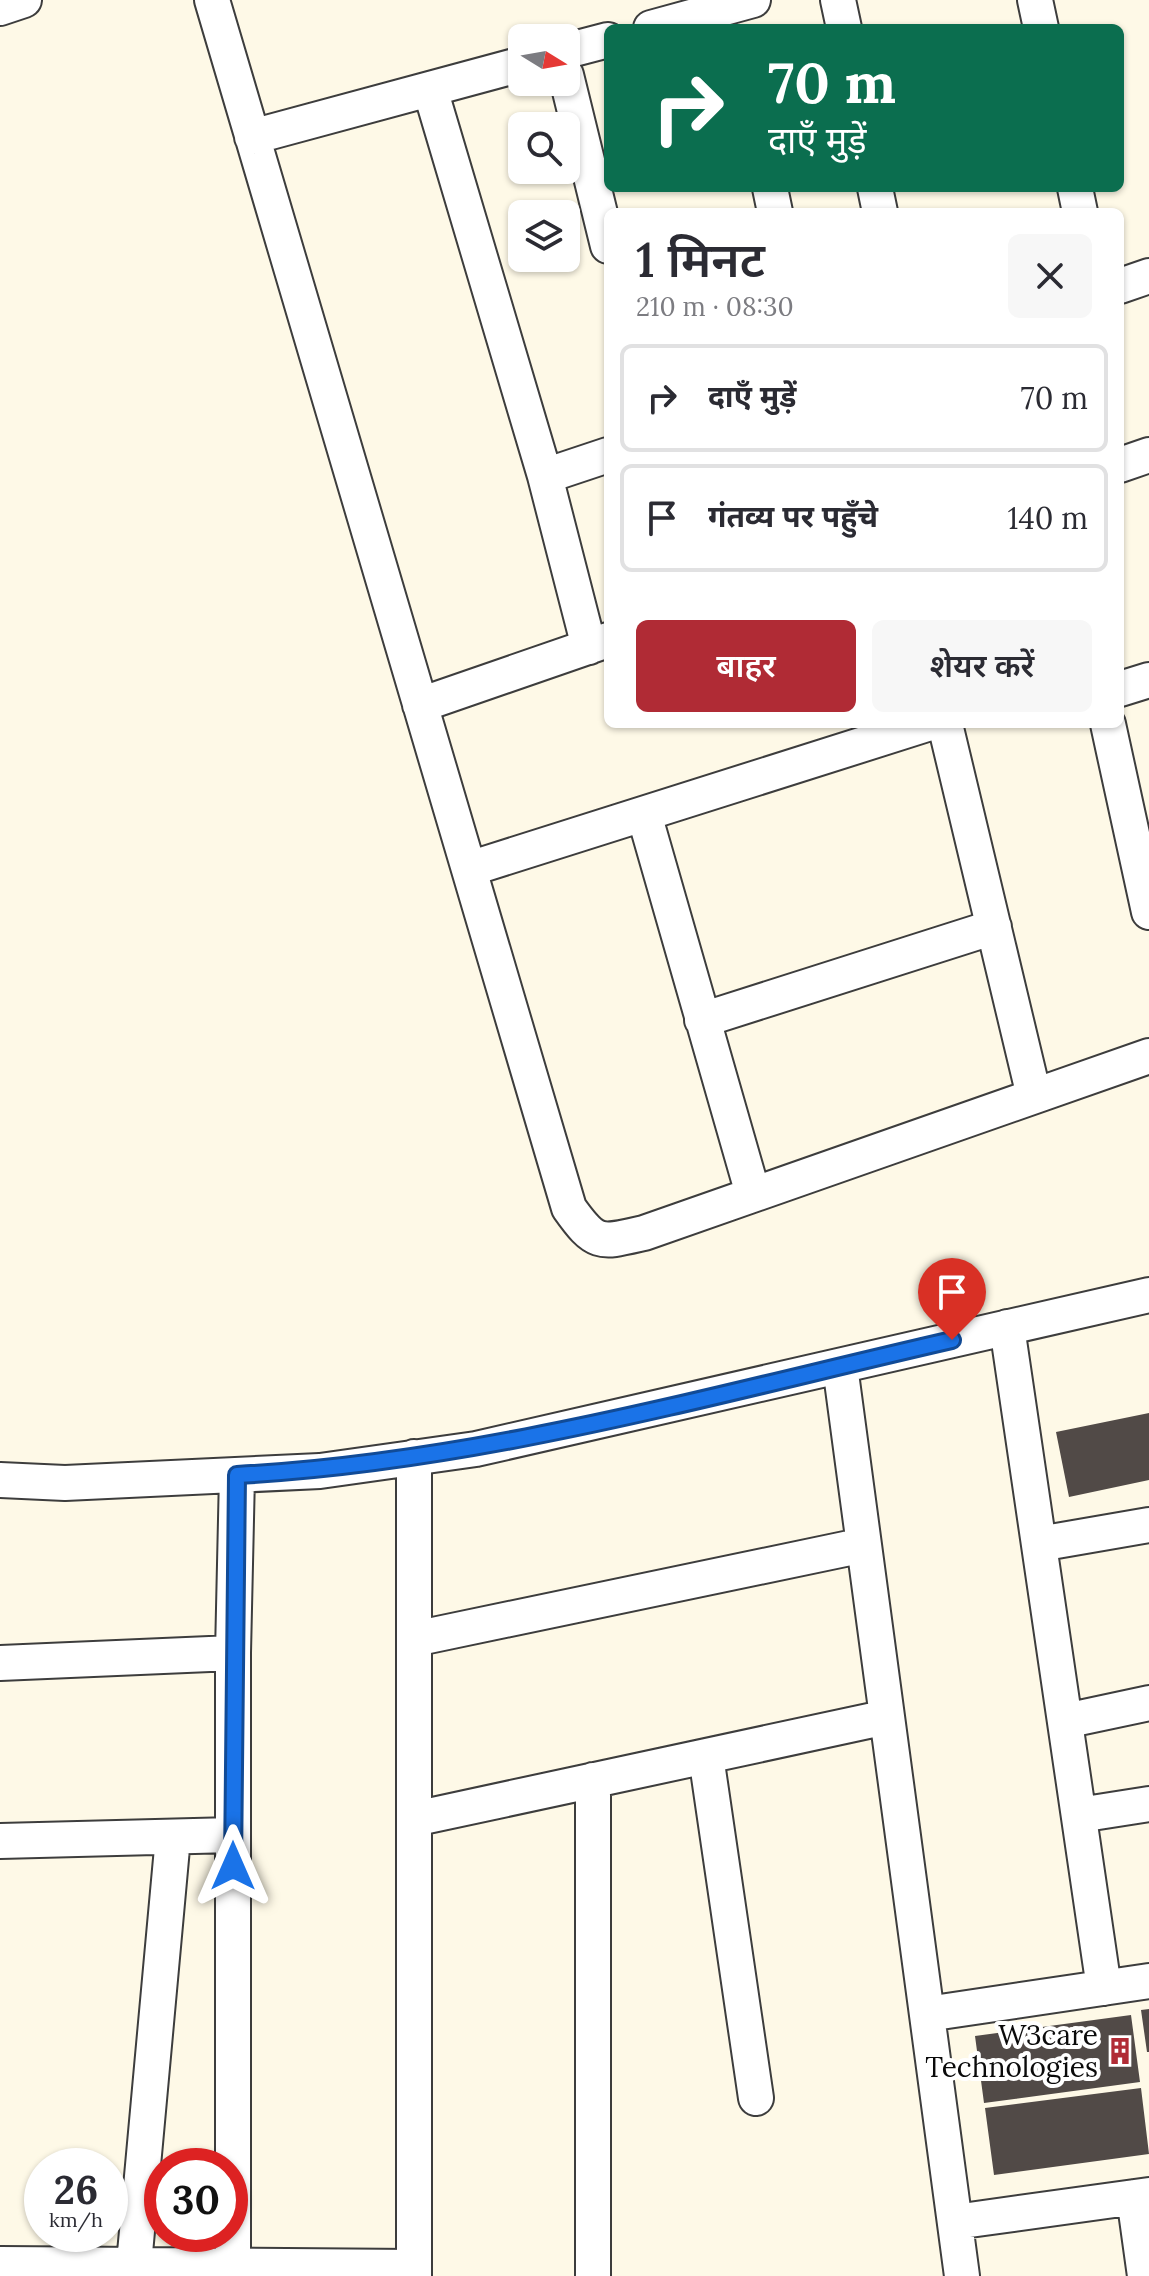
<!DOCTYPE html>
<html lang="hi">
<meta charset="utf-8">
<style>
:root{--surface:#fff;--page:#f7f7f7;--text:#2b2b33;--muted:#7c7c81;--line:#e1e1e2;--accent:#b02b35}
body{margin:0;font-family:Lora,"Noto Sans Devanagari",serif;background:var(--page);color:var(--text);height:100vh;display:flex;flex-direction:column;font-size:30px;white-space:nowrap}
*{box-sizing:border-box;margin:0}
p{font-size:26px;color:var(--muted)}
.icon{flex:none;width:44px;height:44px;fill:none;stroke:currentColor;stroke-width:2;stroke-linecap:round;stroke-linejoin:round}
.map{position:relative;flex:1;overflow:hidden}
.details{position:absolute;left:604px;top:208px;width:520px;height:520px;display:flex;flex-direction:column;background:var(--surface);border-radius:12px;box-shadow:0 2px 6px #0004}
.details>*{flex:none}
.top-card{position:absolute;left:604px;top:24px;width:520px;height:168px;border-radius:12px;box-shadow:0 2px 6px #0004;background:#0b6e4f;color:#fff;overflow:hidden}
.needle{width:52px;rotate:101deg}
.controls{position:absolute;left:508px;top:24px;display:grid;gap:16px}
.controls a{display:grid;place-items:center;width:72px;height:72px;border-radius:12px;background:var(--surface);box-shadow:0 2px 6px #0004;font-size:40px}
.speed{position:absolute;left:24px;top:2148px;display:flex;gap:16px;font-size:40px;font-weight:700;text-align:center}
.speed>*{display:grid;place-content:center;width:104px;height:104px;border-radius:50%;background:var(--surface);box-shadow:0 2px 6px #0004;line-height:1}
.speed small{font-size:20px;font-weight:400}
.speed .limit{border:12px solid #d22;background:#fff;color:#111}
.pin{position:absolute;display:grid;place-items:center;width:68px;height:68px;color:#fff;margin:-82px -34px;border-radius:50% 50% 50% 0;rotate:-45deg;box-shadow:0 0 8px #0007}
.pin .icon{rotate:45deg}
.me{position:absolute;width:88px;margin:-44px;rotate:0deg;stroke-linejoin:round;filter:drop-shadow(0 0 6px #0008)}
.turn{display:flex;align-items:center;gap:28px;height:168px;padding:0 32px;font-size:36px}
.turn .icon{width:104px;height:104px;stroke-width:2.5}
.turn b{display:block;font-size:56px;line-height:68px}
.round{display:grid;place-items:center;flex:none;width:84px;height:84px;border-radius:12px;background:var(--page)}
.headline{display:flex;align-items:center;justify-content:space-between;height:136px;padding:0 32px}
h1{font-size:48px;font-weight:600;line-height:60px}
.action{display:flex;gap:16px;margin-top:auto;padding:16px 32px}
.action a{flex:1;height:92px;border-radius:12px;background:var(--accent);color:#fff;font-size:32px;font-weight:600;line-height:92px;text-align:center}
.action a+a{background:var(--page);color:var(--text)}
ul{padding:0;list-style:none}
li{display:flex;align-items:center;gap:24px;height:108px;margin:0 16px 12px;padding:0 16px;border:4px solid var(--line);border-radius:12px}
li div{flex:1}
li b{display:block;font-size:30px}
li em{font-style:normal}
.map>svg:first-child{display:block}
</style>
<div class="map">
<svg width="1149" height="2276" viewBox="0 0 1149 2276">
<rect width="100%" height="100%" fill="#fef9e7"/>
<path fill="#514a47" d="M 1149,1413 L 1149,1480 L 1069,1497 L 1056,1432 Z
M 1149,2009 L 1149,2052 L 1147,2052 L 1141,2010 Z
M 1131,2015 L 1140,2082 L 984,2103 L 975,2036 Z
M 1141,2088 L 1149,2154 L 994,2175 L 985,2108 Z"/>
<g fill="none" stroke-linecap="round" stroke-linejoin="round">
<g stroke="#3d3d3d" stroke-width="38">
<path id="minor" d="M 212,0 L 569,1208 C 596,1246 600,1243 644,1233 L 1149,1056
M 838,0 L 844,28
M 1035,0 L 1041,28
M 0,8 L 24,0
M 651,28 L 753,0
M 566,51 L 608,40
M 566,75 L 608,246
M 430,89 L 545,476
M 252,137 L 522,64
M 770,188 L 775,212
M 875,188 L 880,212
M 1075,188 L 1080,212
M 1120,286 L 1149,276
M 1120,465 L 1149,455
M 589,647 L 545,476 L 608,455
M 1120,689 L 1149,680
M 420,705 L 608,640
M 945,724 L 1034,1096
M 1108,724 L 1149,912
M 644,814 L 753,1194
M 469,869 L 927,724
M 702,1020 L 994,927
M 1007,1327 L 1104,1988
M 840,1366 L 962,2276
M 0,1480 L 65,1483 L 320,1471 L 476,1449 L 1149,1295
M 1039,1544 L 1149,1525
M 414,1639 L 864,1545
M 0,1663 L 233,1653 L 237,1475
M 1065,1721 L 1149,1703
M 706,1756 L 756,2098
M 593,1780 L 593,2276
M 1079,1815 L 1149,1804
M 414,1819 L 887,1717
M 0,1841 L 233,1835
M 927,2014 L 1149,1981
M 1134,2197 L 1145,2276
M 955,2222 L 1149,2195
M 0,2264 L 414,2267
M 134,2264 L 173,1837
M 233,2265 L 233,1653
M 414,2276 L 414,1457"/>
</g>
<use href="#minor" stroke="#fff" stroke-width="34"/>
</g>
<g fill="none" stroke-linecap="round" stroke-linejoin="round">
<g stroke="#114b97" stroke-width="20">
<path id="route" d="M 233,1866 L 237,1475 C 480,1462 716,1394 952,1340"/>
</g>
<use href="#route" stroke="#1a73e8" stroke-width="14"/>
</g>
<defs>
<g id="building-bare" transform="scale(2.16)"><path d="M-4-6H4V6H1V3H-1V6H-4ZM-2.5-4.3h1.7v1.8h-1.7ZM.8-4.3h1.7v1.8H.8ZM-2.5-1h1.7V.8h-1.7ZM.8-1h1.7V.8H.8Z" fill="#b02b35" stroke="#fff" stroke-width="2.5" paint-order="stroke"/></g>
</defs>
<g fill-rule="evenodd">
<use href="#building-bare" x="1120" y="2051"/>
</g>
<g text-anchor="middle" dominant-baseline="central" stroke-width="8" stroke-linejoin="round" paint-order="stroke">
<g font-size="28" fill="#0a0a0a" stroke="#fff" text-anchor="end">
<text x="1098" y="2035">W3care<tspan x="1098" dy="32">Technologies</tspan></text>
</g>
</g>
</svg>
<div class="controls">
<a><svg class="needle" viewBox="-14 -14 28 28"><path d="M0-13l5 13h-10z" fill="#e53935"/><path d="M0 13l5-13h-10z" fill="#7c7c81"/></svg></a>
<a><svg class="icon" aria-label="search" viewBox="0 0 24 24"><circle cx="10" cy="10" r="6"/><path d="M15 15l6 6"/></svg></a>
<a><svg class="icon" aria-label="layers" viewBox="0 0 24 24"><path d="M12 4l9 5-9 5-9-5zM3 14l9 5 9-5"/></svg></a>
</div>
<div class="speed"><div>26<small>km/h</small></div><div class="limit">30</div></div>
<div class="pin" style="left:952px;top:1340px;background:#d93025"><svg class="icon" aria-label="arrive" viewBox="0 0 24 24"><path d="M6 21V4h12l-3 4 3 4H6"/></svg></div>
<svg class="me" style="left:233px;top:1866px" viewBox="-20 -20 40 40"><path d="M0-17L14 15 0 8-14 15z" fill="#1a73e8" stroke="#fff" stroke-width="4"/></svg>
<div class="top-card">
<div class="turn"><svg class="icon" aria-label="right" viewBox="0 0 24 24"><path d="M7 20v-9h11M14 6l5 5-5 5"/></svg><div><b>70 m</b>दाएँ मुड़ें</div></div>
</div>
<section class="details">
<div class="headline"><div><h1>1 मिनट</h1><p>210 m · 08:30</p></div><a class="round"><svg class="icon" aria-label="close" viewBox="0 0 24 24"><path d="M6 6l12 12M18 6L6 18"/></svg></a></div>
<ul>
<li><svg class="icon" aria-label="right" viewBox="0 0 24 24"><path d="M7 20v-9h11M14 6l5 5-5 5"/></svg><div><b>दाएँ मुड़ें</b></div><em>70 m</em></li>
<li><svg class="icon" aria-label="arrive" viewBox="0 0 24 24"><path d="M6 21V4h12l-3 4 3 4H6"/></svg><div><b>गंतव्य पर पहुँचे</b></div><em>140 m</em></li>
</ul>
<div class="action"><a>बाहर</a><a>शेयर करें</a></div>
</section>
</div>
